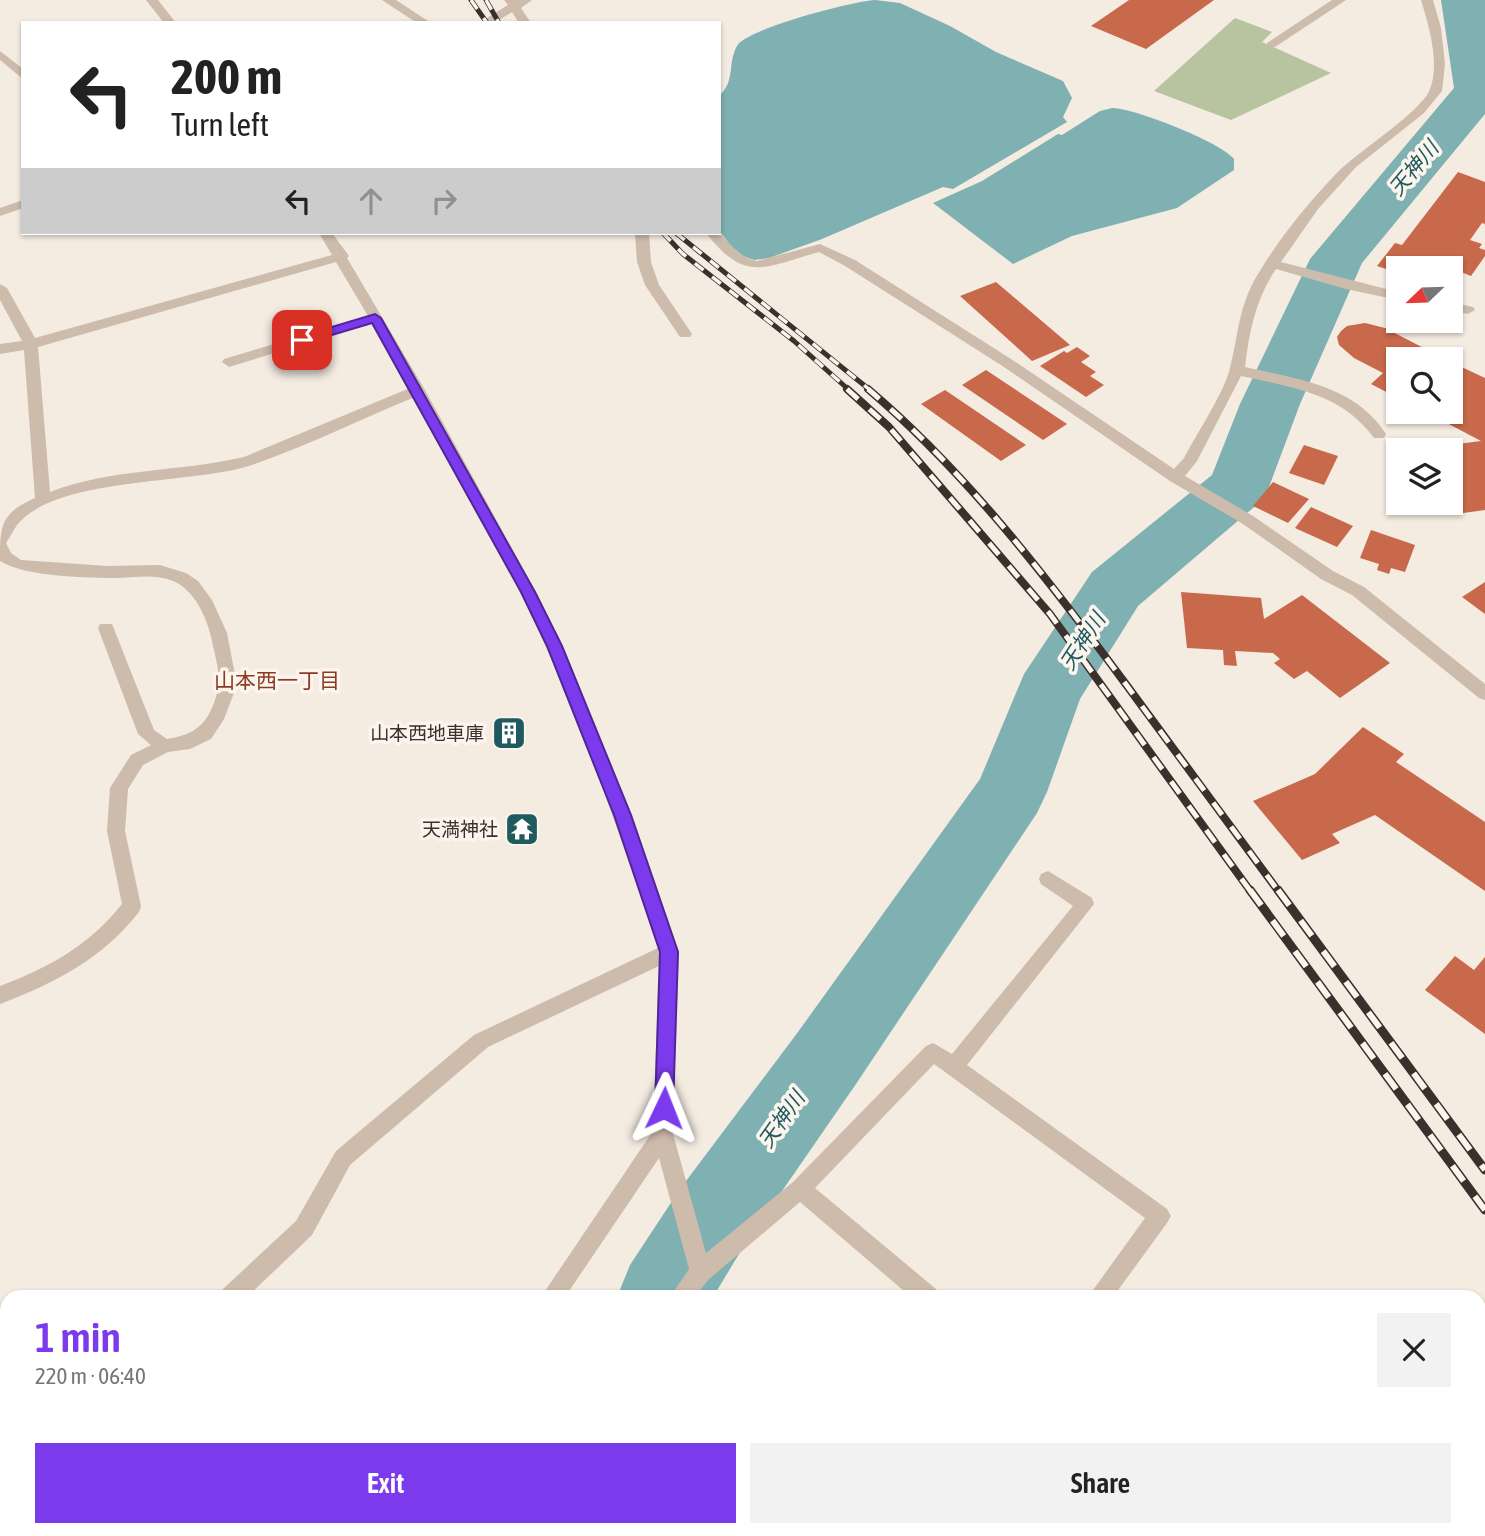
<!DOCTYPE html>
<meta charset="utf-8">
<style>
:root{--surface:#fff;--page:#f2f2f2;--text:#222;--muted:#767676;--accent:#7c3aed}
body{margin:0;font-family:"Asap Condensed","Noto Sans JP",sans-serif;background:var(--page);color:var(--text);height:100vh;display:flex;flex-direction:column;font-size:26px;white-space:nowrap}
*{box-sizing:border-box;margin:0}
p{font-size:23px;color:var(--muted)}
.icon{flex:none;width:38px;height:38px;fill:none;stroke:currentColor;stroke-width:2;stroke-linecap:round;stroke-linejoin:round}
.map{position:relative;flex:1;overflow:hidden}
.drawer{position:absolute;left:0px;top:1290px;width:1486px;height:247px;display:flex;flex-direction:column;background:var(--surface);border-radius:21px 21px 0 0;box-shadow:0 2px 5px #0004}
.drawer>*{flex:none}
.top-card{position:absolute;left:21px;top:21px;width:700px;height:214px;border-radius:0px;box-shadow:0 2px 5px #0004;background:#fff;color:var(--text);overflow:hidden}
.needle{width:46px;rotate:247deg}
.controls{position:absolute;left:1386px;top:256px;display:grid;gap:14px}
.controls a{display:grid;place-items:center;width:77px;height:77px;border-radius:0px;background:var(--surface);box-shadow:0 2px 5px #0004;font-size:35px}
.pin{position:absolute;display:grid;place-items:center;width:60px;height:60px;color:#fff;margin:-30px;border-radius:14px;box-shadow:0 4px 10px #0006}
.me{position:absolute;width:77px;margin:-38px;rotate:2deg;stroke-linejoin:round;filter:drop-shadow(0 0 5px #0008)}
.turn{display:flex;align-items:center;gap:24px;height:147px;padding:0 35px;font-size:32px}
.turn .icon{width:91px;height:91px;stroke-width:2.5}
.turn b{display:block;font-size:49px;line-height:60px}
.lanes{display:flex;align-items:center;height:66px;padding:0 35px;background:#0003;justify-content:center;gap:35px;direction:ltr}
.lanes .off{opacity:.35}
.round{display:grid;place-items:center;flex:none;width:74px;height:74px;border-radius:0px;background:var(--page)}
.head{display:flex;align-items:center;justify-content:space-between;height:119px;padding:0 35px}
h1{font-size:42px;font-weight:600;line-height:52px;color:var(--accent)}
.primary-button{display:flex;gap:14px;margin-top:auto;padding:14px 35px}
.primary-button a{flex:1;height:80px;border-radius:0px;background:var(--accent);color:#fff;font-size:28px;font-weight:600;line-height:80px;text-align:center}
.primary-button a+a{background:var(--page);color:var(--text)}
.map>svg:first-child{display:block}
</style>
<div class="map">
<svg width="1485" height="1536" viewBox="0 0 1485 1536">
<rect width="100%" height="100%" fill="#f4ebe1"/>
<path fill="#b8c4a0" d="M 1235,18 L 1272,32 L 1262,42 L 1331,73 L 1231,120 L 1154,91 Z"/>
<path fill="#7fb0b2" d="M 875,0 L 900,3 L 950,26 L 996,52 L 1063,81 L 1072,98 L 1063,117 L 1067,122 L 953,189 L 943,187 L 822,239 L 769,258 L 754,260 L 743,256 L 730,245 L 719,230 L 719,96 C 736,81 727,64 737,46 C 745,29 854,1 875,0 Z
M 1112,108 C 1134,108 1221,142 1234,159 L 1234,170 L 1177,208 L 1072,236 L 1013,264 L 933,203 L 982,181 L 1058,134 L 1062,135 L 1100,111 Z"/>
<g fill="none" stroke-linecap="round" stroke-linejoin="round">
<path fill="#7fb0b2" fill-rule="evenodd" d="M 1441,0 L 1485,0 L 1485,114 L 1362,263 L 1300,404 L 1269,487 L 1260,502 L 1138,606 L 1080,699 L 1047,792 L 1037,813 L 856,1084 L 742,1249 L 713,1297 L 617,1297 L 630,1265 L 680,1189 L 798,1032 L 980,779 L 1024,674 L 1092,572 L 1212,475 L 1240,404 L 1310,259 L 1454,88 Z
M 467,1530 L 566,1530 L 563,1536 L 464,1536 Z"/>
</g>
<path fill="#c8694b" d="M 1129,0 L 1214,0 L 1146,49 L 1091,26 Z
M 1458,172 L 1485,182 L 1485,224 L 1482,223 L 1470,240 L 1482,244 L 1479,248 L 1485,250 L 1485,256 L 1471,276 L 1451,268 L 1398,268 L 1398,273 L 1377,266 L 1395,243 L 1402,245 Z
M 996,282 L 1070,345 L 1032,361 L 960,296 Z
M 1365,323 L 1385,328 L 1445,359 L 1398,359 L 1398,398 L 1371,384 L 1383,373 L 1354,358 L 1339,345 L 1337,337 L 1341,331 L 1347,326 Z
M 1077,347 L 1090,356 L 1081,362 L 1096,372 L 1090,376 L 1104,385 L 1086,397 L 1040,366 L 1064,351 L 1067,353 Z
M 1451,362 L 1485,378 L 1485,510 L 1456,514 L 1448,502 L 1451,502 L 1451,450 L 1427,448 L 1481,441 L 1424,411 L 1451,411 Z
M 986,370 L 1067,424 L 1043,440 L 962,385 Z
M 945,390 L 1026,445 L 1001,461 L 921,404 Z
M 1304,445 L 1338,456 L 1324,485 L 1289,473 Z
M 1273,482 L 1309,499 L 1288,523 L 1253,506 Z
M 1311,507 L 1353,526 L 1337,547 L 1295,528 Z
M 1371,530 L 1415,545 L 1405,572 L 1391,568 L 1389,574 L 1377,570 L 1379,564 L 1360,558 Z
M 1485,582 L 1485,614 L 1462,597 Z
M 1181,592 L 1261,598 L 1264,619 L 1302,595 L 1390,663 L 1340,698 L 1307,671 L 1294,679 L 1274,663 L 1280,659 L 1273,653 L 1235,651 L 1237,666 L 1224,665 L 1223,650 L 1187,648 Z
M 515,720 L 522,740 L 504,746 L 496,726 Z
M 1363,727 L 1404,754 L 1396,762 L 1485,822 L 1485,891 L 1375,815 L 1332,834 L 1340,843 L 1302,860 L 1253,801 L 1315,774 Z
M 1455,956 L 1474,970 L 1485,957 L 1485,1034 L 1425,990 Z"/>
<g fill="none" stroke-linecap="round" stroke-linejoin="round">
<path fill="#cdbbac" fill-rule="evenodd" d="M 146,0 L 158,0 L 176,23 L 164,23 Z
M 382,0 L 396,0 L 431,23 L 417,23 Z
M 504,0 L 532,0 L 521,8 L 531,23 L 519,23 L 512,12 L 494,23 L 479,23 L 508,5 Z
M 1332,0 L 1346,0 L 1275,47 L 1267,47 L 1267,43 Z
M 1421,0 L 1433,0 L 1441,28 L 1445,64 L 1442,91 L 1424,113 L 1356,167 L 1318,209 L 1281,262 L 1398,292 L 1398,300 L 1346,289 L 1276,269 C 1256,298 1249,332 1245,367 C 1297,379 1355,385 1386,434 L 1384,438 L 1374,438 C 1342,393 1291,387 1241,376 L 1197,461 L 1185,476 L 1253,516 L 1333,571 L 1364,587 L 1485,684 L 1485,700 L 1479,698 L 1352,595 L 1321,579 L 1243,524 L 1170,481 L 1001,365 L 845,266 L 819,252 C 764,267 746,284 706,233 L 719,232 C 730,244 740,258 757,261 L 820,244 L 855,260 L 1011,359 L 1174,469 L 1184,458 C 1196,435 1225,391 1230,368 C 1238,337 1238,311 1254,281 C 1274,245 1307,204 1335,175 C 1355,153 1422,112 1430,89 C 1440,63 1429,26 1421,0 Z
M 0,51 L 23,69 L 23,79 L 0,60 Z
M 23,200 L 23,208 L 0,216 L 0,208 Z
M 319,233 L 332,233 L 349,256 L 347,258 L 425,390 L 536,592 L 562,646 L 632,815 L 679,952 L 673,1134 L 706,1253 L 793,1182 L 926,1046 L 933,1043 L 952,1054 L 1073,906 L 1041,884 L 1039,879 L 1041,874 L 1048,871 L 1092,898 L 1094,904 L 967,1065 L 1167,1209 L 1171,1216 L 1167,1223 L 1113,1297 L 1088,1297 L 1145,1218 L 934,1064 L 815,1188 L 936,1289 L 939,1297 L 911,1297 L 800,1202 L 708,1280 L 695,1297 L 670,1297 L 689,1269 L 659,1158 L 565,1297 L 541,1297 L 653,1131 L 659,966 L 488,1047 L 350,1165 L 312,1235 L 247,1297 L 220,1297 L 223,1289 L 296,1221 L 336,1151 L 474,1035 L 658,948 C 624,846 589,744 545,645 C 507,560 459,479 415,397 C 361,419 307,446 252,465 C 192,485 57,476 17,525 C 13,531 9,538 6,543 L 11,553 L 21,560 L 107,566 L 160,565 L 186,573 L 198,581 L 212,600 L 227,633 L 237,685 L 224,719 L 211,739 L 190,749 L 168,752 L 143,765 L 128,789 L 125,831 L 141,906 L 139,912 C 102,959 55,983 0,1004 L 0,986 C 48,968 90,945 122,904 L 107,831 L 110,788 L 131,755 L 151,745 L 138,734 L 98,628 L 100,624 L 112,624 L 154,730 L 167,739 C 192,735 205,727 214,703 C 223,679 217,665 212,641 C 208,619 194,589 173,581 C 156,574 137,577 120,578 C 89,578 25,577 0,561 C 0,527 0,513 35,498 L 24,350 L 0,354 L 0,344 L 22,341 L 0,300 L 0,284 L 7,288 L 35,338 L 332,255 ZM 336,262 L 368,316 L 224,359 L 222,362 L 229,367 L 372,323 L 410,388 L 244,457 C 181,472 111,468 50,492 L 38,347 Z
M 635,233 L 649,233 L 651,262 L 659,285 L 692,334 L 690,337 L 680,337 L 645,285 L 637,262 Z
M 1451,302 L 1473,307 L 1475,310 L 1468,314 L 1451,310 Z
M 0,1361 L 7,1364 L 7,1388 L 0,1385 Z
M 381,1530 L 406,1530 L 403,1536 L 378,1536 Z
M 558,1530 L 582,1530 L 582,1536 L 558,1536 Z"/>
<g stroke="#3b302b" stroke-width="5">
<path id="rail-far2" d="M 471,0 L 487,23
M 486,0 L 499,23
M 663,233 L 683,254 L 794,341 L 849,390
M 676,233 L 870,390"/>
</g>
<g stroke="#3b302b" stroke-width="8">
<path id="rail-far1" d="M 847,389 L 889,427 L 1050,614 L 1251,892
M 868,389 C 967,473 1048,579 1125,683 C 1176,753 1228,822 1279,892"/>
</g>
<g stroke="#3b302b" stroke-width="9">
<path id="rail" d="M 1250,890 L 1485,1210
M 1278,890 L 1485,1170"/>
</g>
<use href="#rail-far2" stroke="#fbf5ee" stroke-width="3.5" stroke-dasharray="11" stroke-linecap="butt"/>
<use href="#rail-far1" stroke="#fbf5ee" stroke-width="5" stroke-dasharray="15" stroke-linecap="butt"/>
<use href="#rail" stroke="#fbf5ee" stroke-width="6" stroke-dasharray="19" stroke-linecap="butt"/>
</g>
<path fill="#7c3aed" stroke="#51269a" stroke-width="2" d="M 375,314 L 381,318 L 535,592 L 562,646 L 631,815 L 678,952 L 673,1108 L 670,1114 L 664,1116 L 657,1114 L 655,1108 L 660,952 L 614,815 L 547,646 L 521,592 L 372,323 L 302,344 L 296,340 L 298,337 Z"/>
<defs>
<g id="building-square" transform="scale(1.75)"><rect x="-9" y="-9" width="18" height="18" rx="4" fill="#1f5a5e" stroke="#fbf5ee"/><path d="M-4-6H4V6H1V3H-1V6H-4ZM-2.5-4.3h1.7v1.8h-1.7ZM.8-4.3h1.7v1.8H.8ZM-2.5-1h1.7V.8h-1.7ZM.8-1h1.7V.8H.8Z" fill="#fff"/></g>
<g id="temple-square" transform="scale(1.75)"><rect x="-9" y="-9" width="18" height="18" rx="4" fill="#1f5a5e" stroke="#fbf5ee"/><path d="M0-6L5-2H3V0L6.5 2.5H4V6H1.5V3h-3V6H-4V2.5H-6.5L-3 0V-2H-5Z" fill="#fff"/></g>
</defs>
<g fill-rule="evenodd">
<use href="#building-square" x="509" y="733"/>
<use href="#temple-square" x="522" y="829"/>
</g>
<g text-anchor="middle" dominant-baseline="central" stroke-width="7" stroke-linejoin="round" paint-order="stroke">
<g font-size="19" fill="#3b302b" stroke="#fbf5ee" text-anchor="end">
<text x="484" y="733">山本西地車庫</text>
<text x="498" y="829">天満神社</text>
</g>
<g font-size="21" font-style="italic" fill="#1f5a5e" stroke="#fbf5ee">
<text transform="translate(1413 168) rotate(-50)">天神川</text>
<text transform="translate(1082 641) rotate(-57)">天神川</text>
<text transform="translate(781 1119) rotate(-55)">天神川</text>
</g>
<g font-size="21" fill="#8c3b22" stroke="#fbf5ee">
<text x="277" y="680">山本西一丁目</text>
</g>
</g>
</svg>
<div class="controls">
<a><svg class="needle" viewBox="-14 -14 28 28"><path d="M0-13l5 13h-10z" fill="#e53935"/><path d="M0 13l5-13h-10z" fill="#767676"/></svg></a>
<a><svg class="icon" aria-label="search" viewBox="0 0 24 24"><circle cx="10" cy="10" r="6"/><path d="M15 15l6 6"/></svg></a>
<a><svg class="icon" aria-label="layers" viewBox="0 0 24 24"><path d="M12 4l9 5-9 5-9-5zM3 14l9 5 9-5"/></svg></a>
</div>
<div class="pin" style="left:302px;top:340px;background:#d93025"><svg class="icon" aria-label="arrive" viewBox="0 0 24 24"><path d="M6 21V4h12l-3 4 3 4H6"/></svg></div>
<svg class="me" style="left:664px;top:1108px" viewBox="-20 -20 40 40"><path d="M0-17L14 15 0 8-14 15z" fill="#7c3aed" stroke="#fff" stroke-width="4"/></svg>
<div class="top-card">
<div class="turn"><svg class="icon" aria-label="left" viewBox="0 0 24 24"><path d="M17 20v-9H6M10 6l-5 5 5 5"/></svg><div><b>200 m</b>Turn left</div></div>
<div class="lanes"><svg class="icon" aria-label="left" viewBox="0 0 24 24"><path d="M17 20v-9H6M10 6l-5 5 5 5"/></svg><svg class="icon off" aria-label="ahead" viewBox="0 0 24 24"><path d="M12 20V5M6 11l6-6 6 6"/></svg><svg class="icon off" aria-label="right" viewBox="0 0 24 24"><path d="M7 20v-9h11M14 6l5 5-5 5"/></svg></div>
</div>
<section class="drawer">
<div class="head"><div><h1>1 min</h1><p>220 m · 06:40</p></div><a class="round"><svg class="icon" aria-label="close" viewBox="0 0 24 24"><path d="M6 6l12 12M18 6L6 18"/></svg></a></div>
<div class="primary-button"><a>Exit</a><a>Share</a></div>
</section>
</div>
